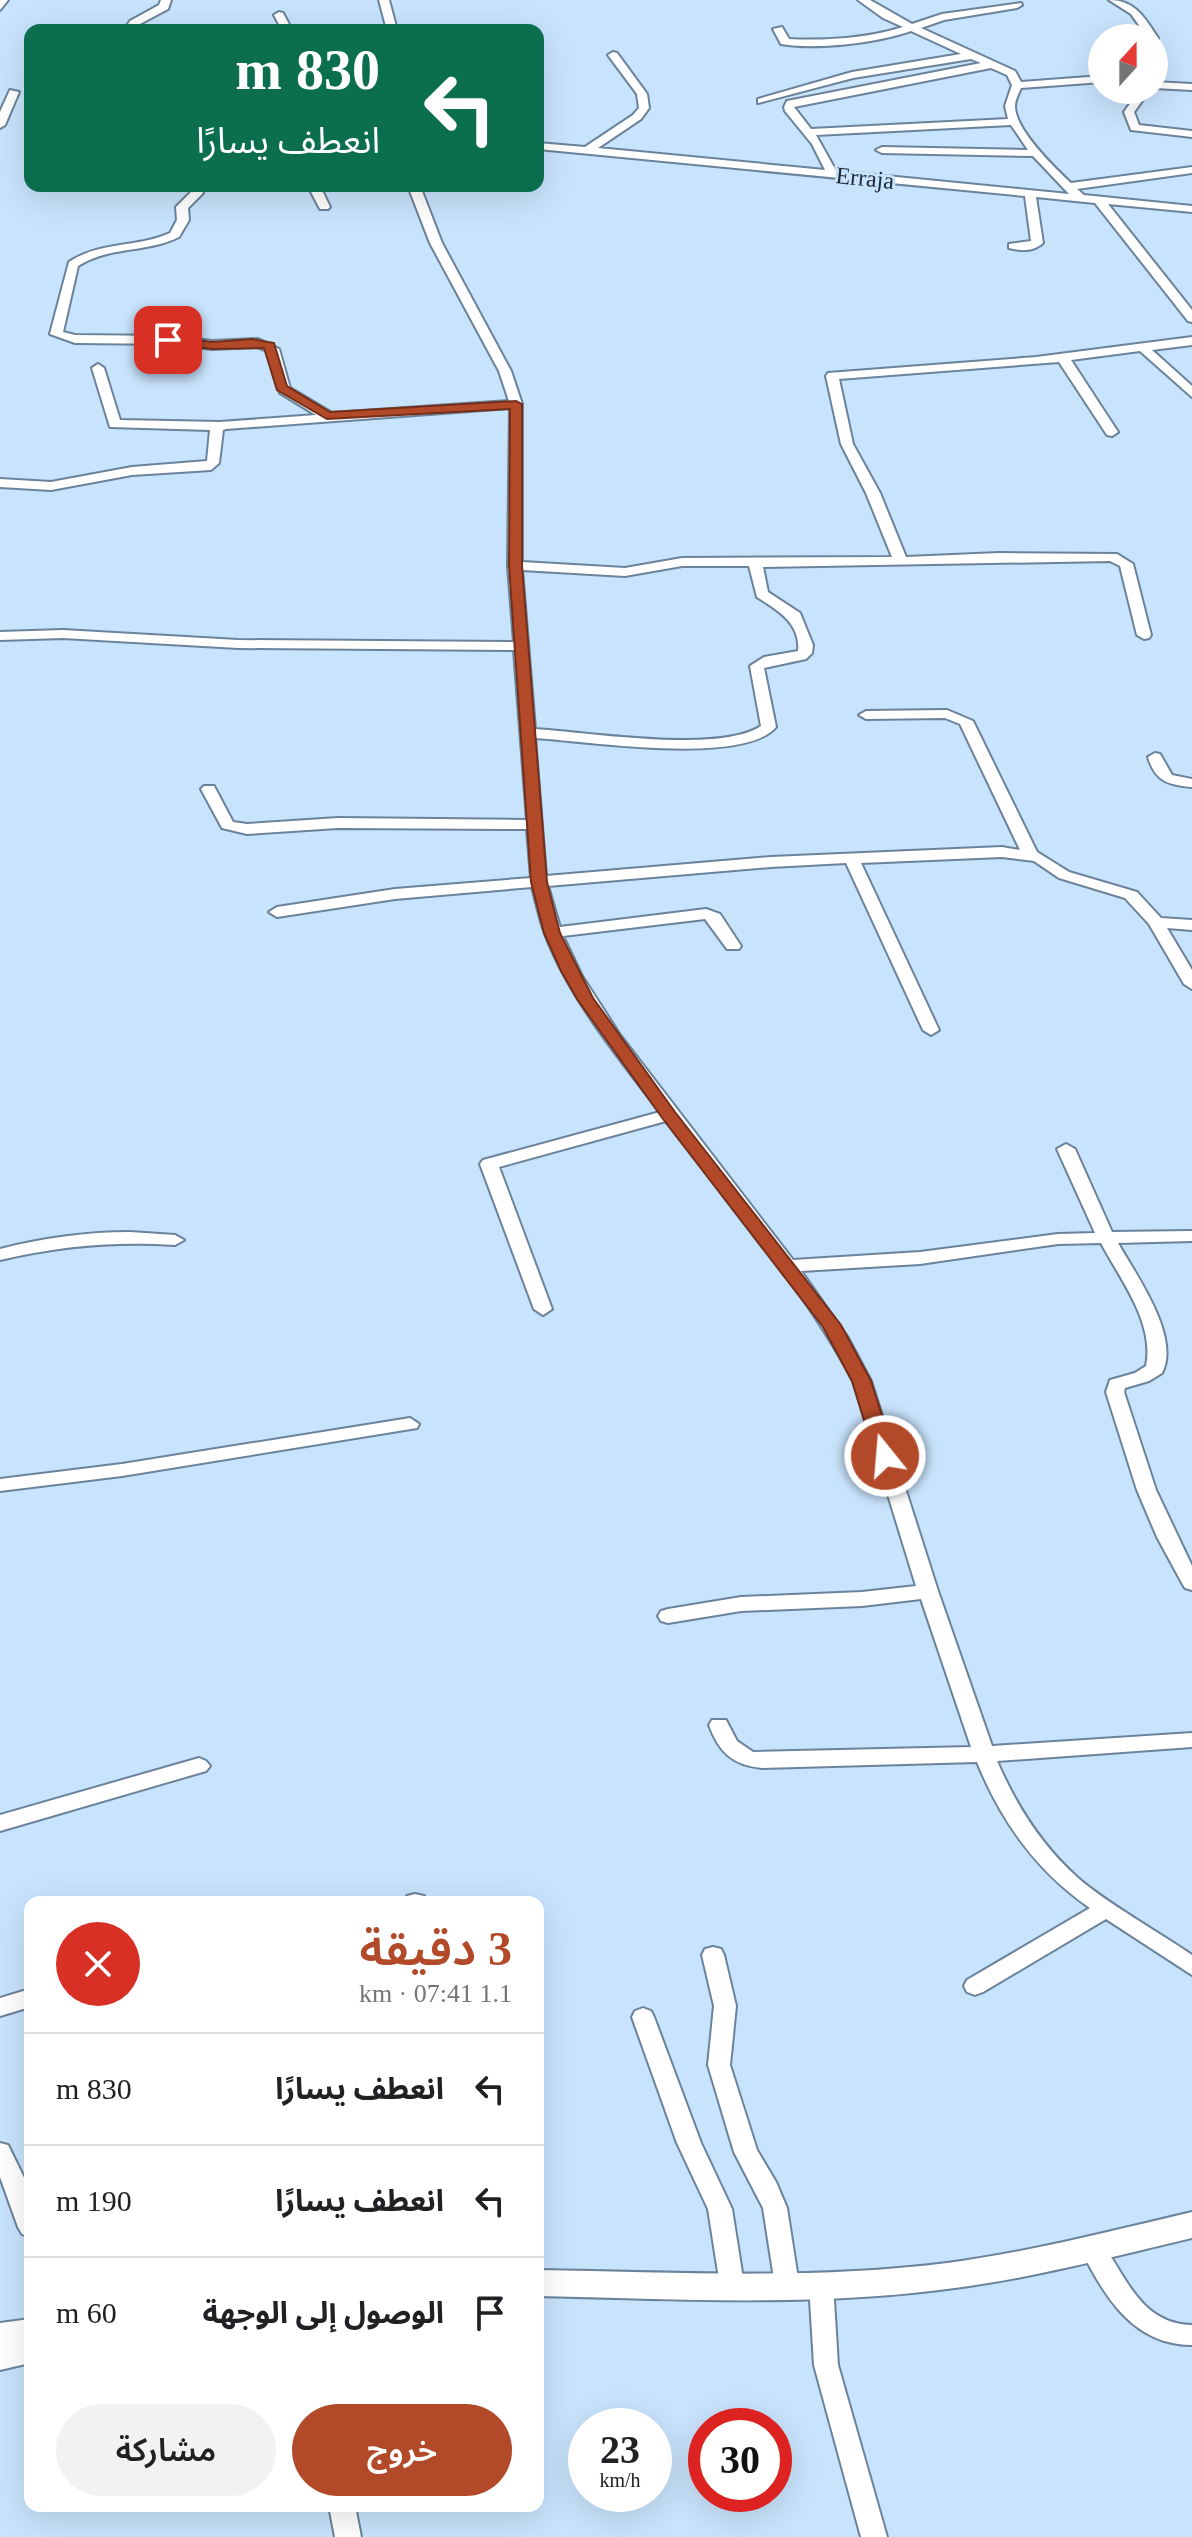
<!DOCTYPE html>
<html lang="ar">
<meta charset="utf-8">
<style>
:root{--surface:#fff;--page:#f2f2f2;--text:#202124;--muted:#757577;--line:#e0e0e0;--accent:#b24929}
body{margin:0;font-family:"Times New Roman","Noto Sans Arabic",serif;background:var(--page);color:var(--text);direction:rtl;height:100vh;display:flex;flex-direction:column;font-size:30px;white-space:nowrap}
*{box-sizing:border-box;margin:0}
p{font-size:26px;color:var(--muted)}
.icon{flex:none;width:44px;height:44px;fill:none;stroke:currentColor;stroke-width:2;stroke-linecap:round;stroke-linejoin:round}
.map{position:relative;flex:1;overflow:hidden;direction:ltr}
.sheet{position:absolute;left:24px;top:1896px;width:520px;height:616px;display:flex;flex-direction:column;background:var(--surface);border-radius:16px;box-shadow:0 8px 32px #0002;direction:rtl}
.sheet>*{flex:none}
.guide{position:absolute;left:24px;top:24px;width:520px;height:168px;border-radius:16px;box-shadow:0 8px 32px #0002;direction:rtl;background:#0b6e4f;color:#fff;overflow:hidden}
.needle{width:52px;rotate:21deg}
.tools{position:absolute;left:1088px;top:24px;display:grid;gap:16px}
.tools a{display:grid;place-items:center;width:80px;height:80px;border-radius:50%;background:var(--surface);box-shadow:0 8px 32px #0002;font-size:40px}
.speed{position:absolute;left:568px;top:2408px;display:flex;gap:16px;font-size:40px;font-weight:700;text-align:center}
.speed>*{display:grid;place-content:center;width:104px;height:104px;border-radius:50%;background:var(--surface);box-shadow:0 8px 32px #0002;line-height:1}
.speed small{font-size:20px;font-weight:400}
.speed .limit{border:12px solid #d22;background:#fff;color:#111}
.pin{position:absolute;display:grid;place-items:center;width:68px;height:68px;color:#fff;margin:-34px;border-radius:16px;box-shadow:0 4px 12px #0006}
.me{position:absolute;width:88px;margin:-44px;rotate:343deg;stroke-linejoin:round;filter:drop-shadow(0 0 6px #0008)}
.turn{display:flex;align-items:center;gap:28px;height:168px;padding:0 32px;font-size:36px}
.turn .icon{width:104px;height:104px;stroke-width:2.5}
.turn b{display:block;font-size:56px;line-height:68px}
.round{display:grid;place-items:center;flex:none;width:84px;height:84px;border-radius:42px;background:var(--page)}
.headline{display:flex;align-items:center;justify-content:space-between;height:136px;padding:0 32px}
h1{font-size:48px;font-weight:600;line-height:60px;color:var(--accent)}
.button{display:flex;gap:16px;margin-top:auto;padding:16px 32px}
.button a{flex:1;height:92px;border-radius:48px;background:var(--accent);color:#fff;font-size:32px;font-weight:600;line-height:92px;text-align:center}
.button a+a{background:var(--page);color:var(--text)}
ul{padding:0;list-style:none}
li{display:flex;align-items:center;gap:24px;height:112px;padding:0 32px;border-top:2px solid var(--line)}
li div{flex:1}
li b{display:block;font-size:30px}
li em{font-style:normal}
.map>svg:first-child{display:block}
</style>
<div class="map">
<svg width="1192" height="2537" viewBox="0 0 1192 2537">
<rect width="100%" height="100%" fill="#c8e3fc"/>
<g fill="none" stroke-linecap="round" stroke-linejoin="round">
<g stroke="#6b839a" stroke-width="4">
<path id="minor" d="M 0,0 L 8,0 L 0,10 Z
M 161,0 L 171,0 L 168,9 L 138,25 L 134,30 L 124,30 L 130,21 L 159,5 Z
M 379,0 L 389,0 L 397,30 L 387,30 Z
M 858,0 L 870,0 L 912,24 L 942,14 L 1021,3 L 1022,5 L 1017,8 L 944,20 L 921,28 L 1015,71 L 1021,82 L 1102,76 L 1102,82 L 1021,88 C 1019,93 1015,100 1015,106 C 1015,130 1054,167 1071,183 L 1192,167 L 1192,173 L 1077,189 L 1084,195 L 1192,206 L 1192,212 L 1108,204 L 1192,310 L 1192,322 L 1188,321 L 1095,203 L 1036,197 L 1043,243 C 1033,252 1021,251 1009,248 L 1009,244 L 1031,241 L 1025,196 L 538,149 L 538,143 L 585,147 L 633,115 L 639,108 L 637,94 L 608,55 L 613,52 L 617,53 L 647,94 L 649,108 L 641,119 L 598,148 L 825,170 L 812,144 L 785,111 L 784,107 L 787,101 L 981,63 L 971,59 L 853,78 L 758,103 L 758,99 L 852,72 L 961,54 L 911,31 C 876,43 818,50 781,44 L 773,29 L 782,27 L 789,39 C 824,41 869,38 903,27 L 883,18 ZM 991,68 L 1007,75 L 1012,85 L 1005,106 L 1008,119 L 811,129 L 794,107 ZM 1011,125 L 1028,150 L 882,147 L 876,150 L 882,153 L 1033,156 L 1069,194 L 836,171 L 816,135 Z
M 1109,0 C 1135,0 1145,18 1158,38 L 1157,40 L 1148,38 L 1131,14 Z
M 279,12 L 283,13 L 292,30 L 282,30 L 274,15 Z
M 1154,82 L 1192,84 L 1192,90 L 1154,88 Z
M 10,90 L 19,92 L 5,125 L 0,128 L 0,112 Z
M 1140,90 L 1150,90 L 1134,112 L 1139,125 L 1192,131 L 1192,137 L 1131,130 L 1124,112 Z
M 190,186 L 202,186 L 203,193 L 188,208 L 189,220 L 179,237 C 147,253 109,246 78,266 L 63,332 L 75,335 L 173,336 L 212,341 L 258,339 L 279,349 L 290,388 L 332,413 L 509,401 L 499,371 L 430,243 L 408,186 L 420,186 L 442,243 L 511,371 L 522,404 L 522,562 L 625,568 L 682,558 L 892,557 L 866,493 L 841,444 L 826,376 L 828,373 L 1036,357 L 1192,337 L 1192,345 L 1152,350 L 1192,386 L 1192,397 L 1140,351 L 1071,360 L 1118,432 L 1112,436 L 1107,435 L 1059,362 L 839,379 L 853,444 L 880,493 L 906,557 L 999,553 L 1117,554 L 1133,564 L 1151,635 L 1149,638 L 1144,639 L 1137,635 L 1120,566 L 1110,561 L 763,567 L 768,592 L 800,613 L 813,645 L 812,653 L 806,659 L 764,668 L 776,727 C 743,766 585,741 535,738 L 546,876 L 771,857 L 1002,847 L 1020,850 L 960,724 L 945,718 L 866,719 L 859,715 L 866,711 L 947,710 L 973,721 L 1037,852 L 1069,872 L 1137,892 L 1161,918 L 1192,920 L 1192,930 L 1167,928 L 1192,970 L 1192,989 L 1184,984 L 1149,924 L 1125,898 L 1059,878 L 1034,861 L 1002,857 L 861,863 L 939,1030 L 931,1035 L 923,1030 L 846,863 L 771,867 L 548,886 L 560,927 L 706,909 L 720,914 L 741,946 L 739,949 L 727,949 L 705,919 L 563,936 L 582,976 L 620,1035 L 793,1260 L 920,1252 L 1058,1234 L 1095,1233 L 1057,1149 L 1066,1144 L 1075,1149 L 1112,1232 L 1192,1231 L 1192,1241 L 1118,1243 C 1136,1275 1181,1337 1162,1373 L 1149,1381 L 1125,1388 L 1124,1392 L 1156,1490 L 1192,1566 L 1192,1590 L 1185,1588 L 1182,1583 L 1157,1537 L 1137,1490 L 1106,1392 L 1110,1380 L 1135,1373 L 1146,1366 C 1155,1323 1120,1279 1101,1243 L 1058,1244 L 920,1264 L 801,1271 L 848,1338 L 871,1381 L 938,1591 L 992,1746 L 1192,1733 L 1192,1747 L 997,1761 C 1016,1805 1041,1845 1078,1878 C 1108,1904 1157,1931 1192,1955 L 1192,1975 L 1106,1919 L 983,1992 L 975,1995 L 967,1992 L 964,1986 L 967,1980 L 1090,1908 C 1036,1871 1001,1821 977,1762 L 762,1768 C 732,1765 719,1752 709,1725 L 712,1720 L 726,1720 L 737,1741 L 753,1752 L 971,1747 L 921,1599 L 862,1606 L 741,1611 L 668,1623 L 661,1621 L 658,1616 L 661,1611 L 668,1609 L 741,1597 L 862,1592 L 916,1586 L 853,1381 C 803,1286 731,1206 666,1121 L 499,1167 L 552,1309 L 543,1315 L 534,1309 L 480,1164 L 483,1160 L 660,1112 C 618,1057 570,999 545,934 C 540,921 536,902 532,887 L 395,899 L 277,917 L 269,912 L 277,907 L 395,889 L 531,878 L 527,829 L 338,828 L 247,834 L 222,828 L 201,789 L 204,786 L 214,786 L 233,822 L 247,824 L 338,818 L 527,820 L 514,650 L 238,648 L 63,638 L 0,640 L 0,632 L 63,630 L 238,640 L 514,642 L 508,566 L 510,408 L 226,429 L 223,430 L 219,463 L 211,470 L 132,475 L 51,490 L 0,487 L 0,479 L 51,482 L 132,467 L 207,461 L 210,430 L 110,427 L 92,368 L 98,364 L 104,368 L 120,420 L 220,422 L 316,415 L 280,393 L 267,351 L 257,347 L 212,349 L 173,344 L 75,343 L 50,334 L 69,262 C 100,241 137,248 170,233 L 177,220 L 176,207 L 191,192 ZM 682,566 L 749,566 L 757,597 C 777,610 801,623 798,651 L 764,657 L 750,666 L 761,726 C 719,754 587,732 535,729 L 522,570 L 625,576 Z
M 308,186 L 320,186 L 330,207 L 328,209 L 320,209 Z
M 1155,753 L 1160,754 L 1172,775 L 1192,779 L 1192,787 C 1168,785 1155,781 1148,757 Z
M 130,1232 L 175,1235 L 184,1240 L 175,1245 C 114,1241 59,1246 0,1260 L 0,1249 C 43,1238 86,1232 130,1232 Z
M 410,1418 L 419,1424 L 417,1428 L 122,1476 L 0,1491 L 0,1479 L 122,1464 Z
M 199,1758 L 206,1761 L 210,1766 L 206,1771 L 0,1831 L 0,1815 Z
M 415,1894 L 424,1896 L 427,1902 L 404,1902 L 407,1896 Z
M 713,1947 L 721,1949 L 724,1955 L 736,2006 L 730,2065 L 757,2150 L 776,2182 L 787,2208 L 799,2285 L 796,2292 L 787,2295 L 778,2292 L 775,2285 L 763,2208 L 734,2152 L 708,2065 L 714,2006 L 702,1955 L 705,1949 Z
M 30,1989 L 30,2007 L 0,2016 L 0,1998 Z
M 643,2008 L 651,2011 L 654,2017 L 701,2143 L 732,2209 L 744,2285 L 741,2292 L 732,2295 L 723,2292 L 720,2285 L 708,2209 L 677,2143 L 632,2017 L 635,2011 Z
M 0,2143 L 8,2145 L 30,2190 L 30,2237 L 22,2234 L 18,2227 L 0,2177 Z
M 1092,2238 C 1103,2242 1107,2251 1113,2260 C 1133,2293 1150,2324 1192,2325 L 1192,2345 C 1133,2345 1104,2296 1080,2248 L 1083,2241 Z
M 821,2274 L 830,2277 L 833,2284 L 838,2365 L 887,2537 L 861,2537 L 814,2365 L 809,2284 L 812,2277 Z
M 329,2506 L 355,2506 L 361,2537 L 335,2537 Z"/>
</g>
<g stroke="#6b839a" stroke-width="4">
<path id="secondary" d="M 1192,2212 L 1192,2238 C 1111,2257 1030,2279 947,2289 C 812,2307 674,2299 538,2296 L 538,2270 C 674,2272 812,2280 947,2263 C 1030,2252 1111,2231 1192,2212 Z
M 30,2319 L 30,2363 L 0,2370 L 0,2323 Z"/>
</g>
<use href="#minor" fill="#fff" fill-rule="evenodd"/>
<use href="#secondary" fill="#fff" fill-rule="evenodd"/>
</g>
<path fill="#b24929" stroke="#742f1b" stroke-width="2" d="M 168,336 L 212,342 L 252,339 L 274,343 L 287,386 L 330,412 L 516,401 L 522,404 L 522,566 L 547,882 L 560,933 L 593,998 L 675,1112 L 841,1325 L 871,1381 L 895,1456 L 892,1460 L 878,1460 L 875,1456 L 852,1381 L 823,1327 L 663,1119 L 577,999 L 561,971 L 544,933 L 531,882 L 509,566 L 510,409 L 327,419 L 277,390 L 264,348 L 212,349 L 164,343 L 162,340 Z"/>
<g text-anchor="middle" dominant-baseline="central" stroke-width="6" stroke-linejoin="round" paint-order="stroke">
<g font-size="24" fill="#222c36" stroke="#c8e3fc">
<text transform="translate(865 178) rotate(6)">Erraja</text>
</g>
</g>
</svg>
<div class="tools">
<a><svg class="needle" viewBox="-14 -14 28 28"><path d="M0-13l5 13h-10z" fill="#e53935"/><path d="M0 13l5-13h-10z" fill="#757577"/></svg></a>
</div>
<div class="speed"><div>23<small>km/h</small></div><div class="limit">30</div></div>
<div class="pin" style="left:168px;top:340px;background:#d93025"><svg class="icon" aria-label="arrive" viewBox="0 0 24 24"><path d="M6 21V4h12l-3 4 3 4H6"/></svg></div>
<svg class="me" style="left:885px;top:1456px" viewBox="-20 -20 40 40"><circle r="17" fill="#b24929" stroke="#fff" stroke-width="3"/><path d="M0-11L8 9 0 5-8 9z" fill="#fff"/></svg>
<div class="guide">
<div class="turn"><svg class="icon" aria-label="left" viewBox="0 0 24 24"><path d="M17 20v-9H6M10 6l-5 5 5 5"/></svg><div><b>830 m</b>انعطف يسارًا</div></div>
</div>
<section class="sheet">
<div class="headline"><div><h1>3 دقيقة</h1><p>1.1 km · 07:41</p></div><a class="round" style="background:#d93025;color:#fff"><svg class="icon" aria-label="close" viewBox="0 0 24 24"><path d="M6 6l12 12M18 6L6 18"/></svg></a></div>
<ul>
<li><svg class="icon" aria-label="left" viewBox="0 0 24 24"><path d="M17 20v-9H6M10 6l-5 5 5 5"/></svg><div><b>انعطف يسارًا</b></div><em>830 m</em></li>
<li><svg class="icon" aria-label="left" viewBox="0 0 24 24"><path d="M17 20v-9H6M10 6l-5 5 5 5"/></svg><div><b>انعطف يسارًا</b></div><em>190 m</em></li>
<li><svg class="icon" aria-label="arrive" viewBox="0 0 24 24"><path d="M6 21V4h12l-3 4 3 4H6"/></svg><div><b>الوصول إلى الوجهة</b></div><em>60 m</em></li>
</ul>
<div class="button"><a>خروج</a><a>مشاركة</a></div>
</section>
</div>
